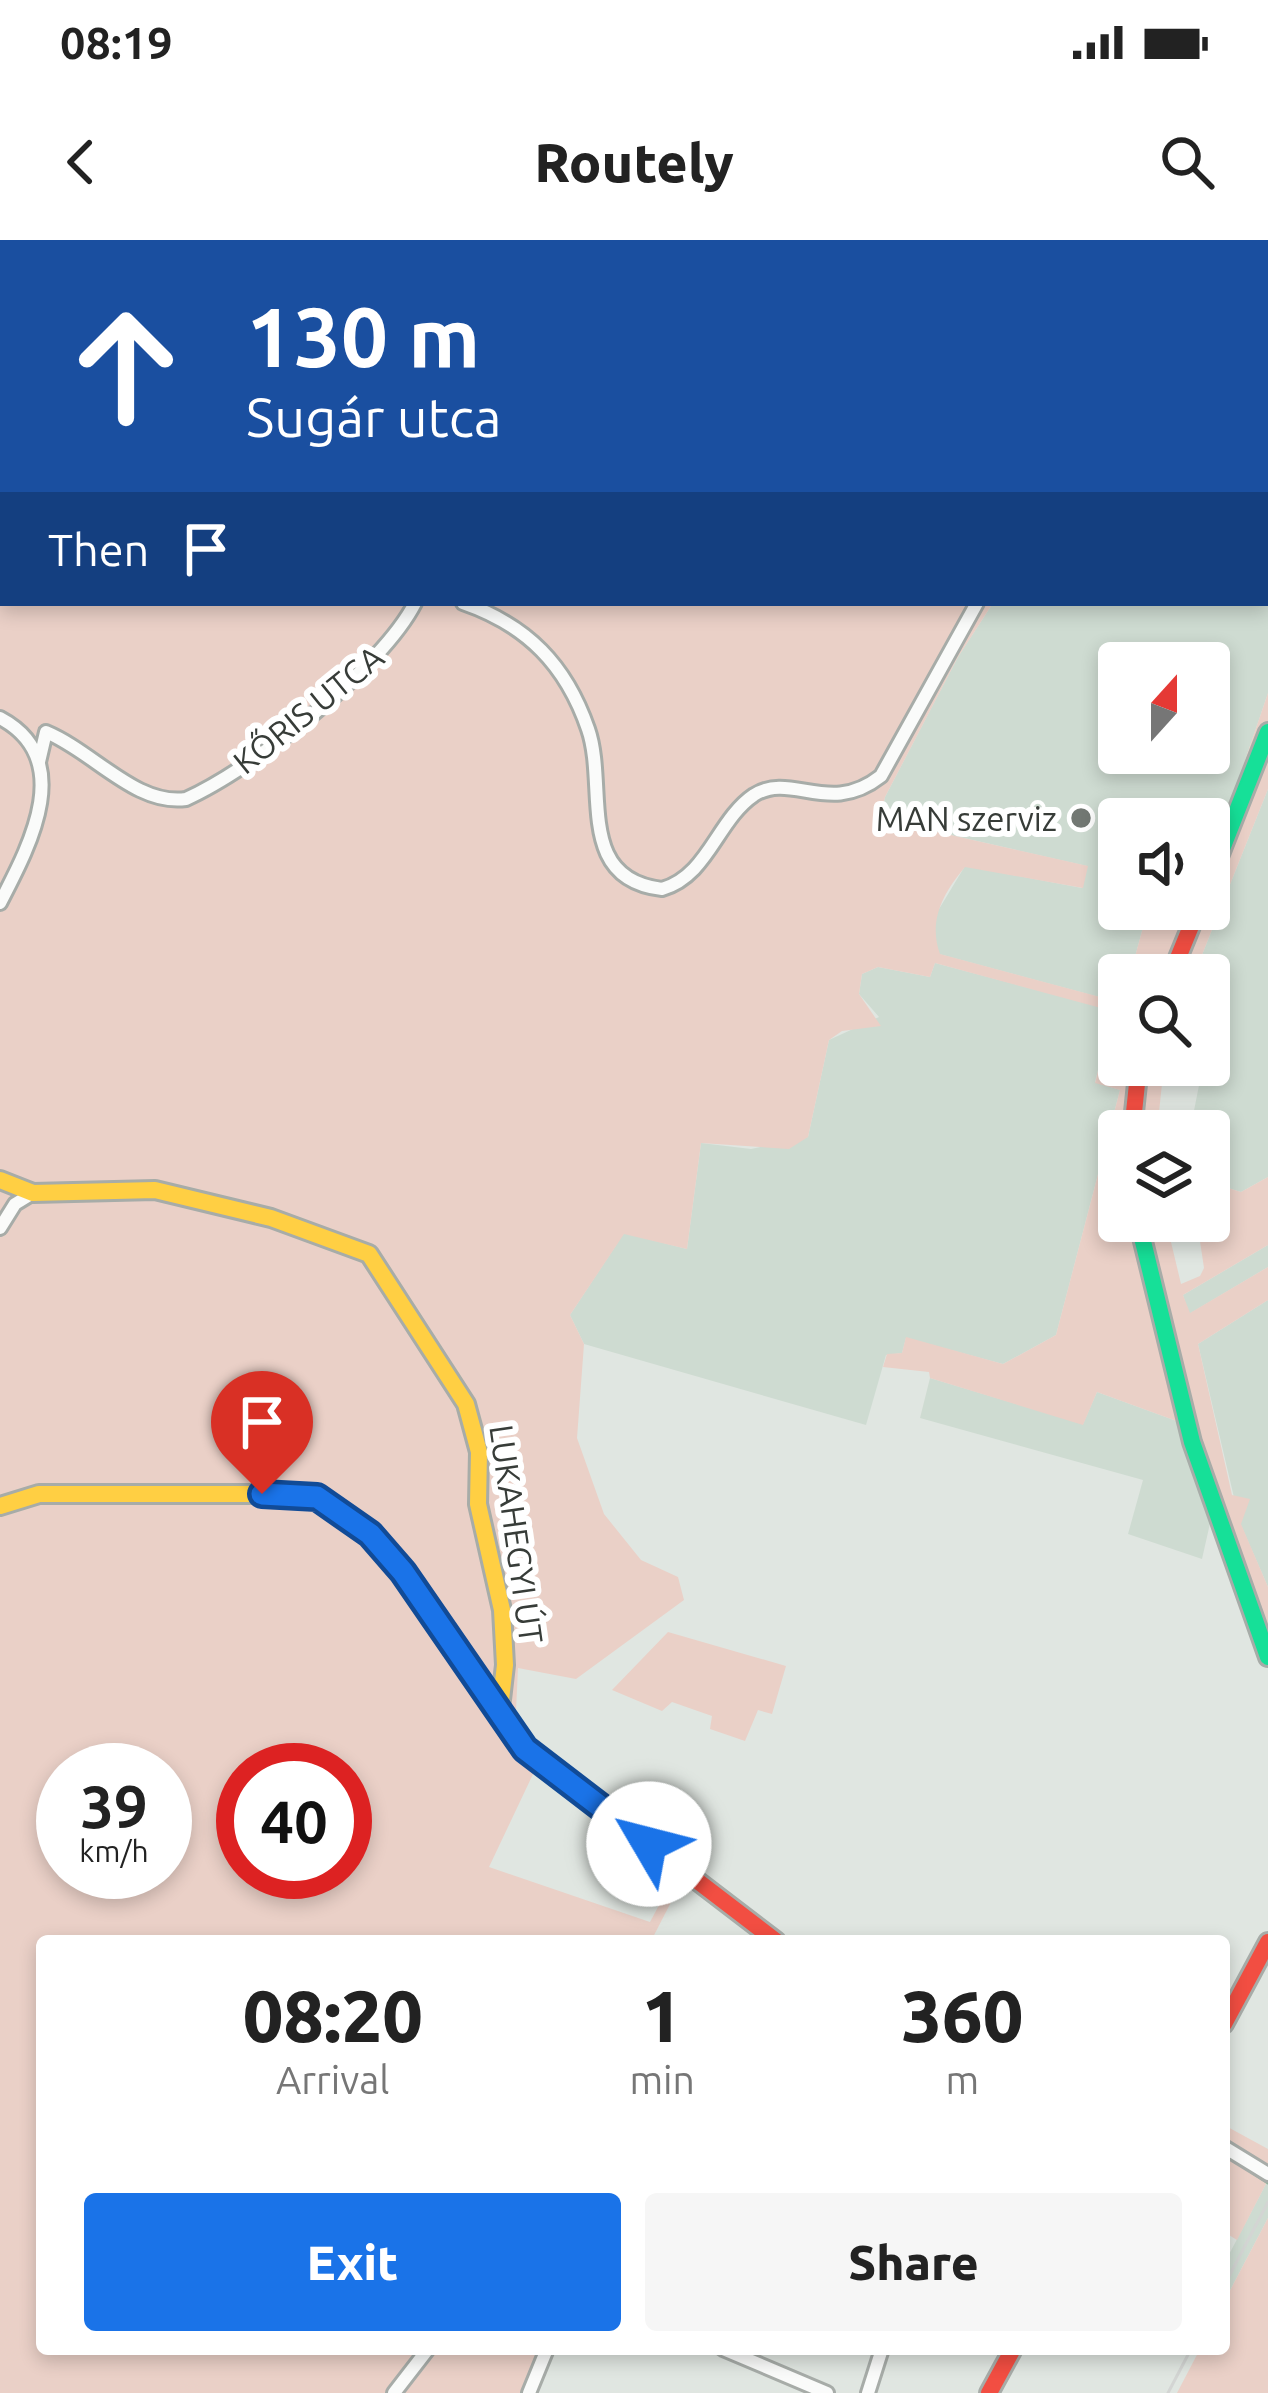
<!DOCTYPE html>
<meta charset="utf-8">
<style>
:root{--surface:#fff;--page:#f6f6f6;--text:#222;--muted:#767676;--accent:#1a73e8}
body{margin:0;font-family:Ubuntu,sans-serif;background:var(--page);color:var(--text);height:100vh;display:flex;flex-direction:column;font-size:45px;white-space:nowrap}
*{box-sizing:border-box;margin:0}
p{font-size:39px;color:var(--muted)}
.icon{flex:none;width:66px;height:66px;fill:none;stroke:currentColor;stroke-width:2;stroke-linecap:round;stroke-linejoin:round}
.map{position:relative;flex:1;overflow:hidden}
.panel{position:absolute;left:36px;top:1695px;width:1194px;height:420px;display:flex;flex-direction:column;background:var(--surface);border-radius:12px;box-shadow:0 6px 18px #0003}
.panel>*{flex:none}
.banner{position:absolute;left:0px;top:0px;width:1269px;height:366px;box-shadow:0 6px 18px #0003;background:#1a4fa0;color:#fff;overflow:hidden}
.needle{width:78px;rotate:21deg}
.buttons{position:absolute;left:1098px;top:402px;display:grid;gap:24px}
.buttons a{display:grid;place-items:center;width:132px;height:132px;border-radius:12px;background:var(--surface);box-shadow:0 6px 18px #0003;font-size:60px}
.speed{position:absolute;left:36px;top:1503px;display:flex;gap:24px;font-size:60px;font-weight:700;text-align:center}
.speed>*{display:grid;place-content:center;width:156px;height:156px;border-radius:50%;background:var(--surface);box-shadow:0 6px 18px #0003;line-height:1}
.speed small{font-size:30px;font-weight:400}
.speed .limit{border:18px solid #d22;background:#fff;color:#111}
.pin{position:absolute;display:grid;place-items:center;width:102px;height:102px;color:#fff;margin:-123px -51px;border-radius:50% 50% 50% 0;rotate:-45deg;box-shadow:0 0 12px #0007}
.pin .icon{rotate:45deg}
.me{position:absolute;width:132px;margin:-66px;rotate:307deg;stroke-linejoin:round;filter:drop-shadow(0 0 9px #0008)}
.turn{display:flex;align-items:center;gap:42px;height:252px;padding:0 48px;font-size:54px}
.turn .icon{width:156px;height:156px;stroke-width:2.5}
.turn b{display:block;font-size:84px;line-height:102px}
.then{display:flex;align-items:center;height:114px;padding:0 48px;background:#0003;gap:24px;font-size:45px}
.eta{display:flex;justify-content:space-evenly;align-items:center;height:204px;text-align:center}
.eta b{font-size:72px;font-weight:800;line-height:84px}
.cta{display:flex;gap:24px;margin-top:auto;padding:24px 48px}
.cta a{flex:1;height:138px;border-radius:12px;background:var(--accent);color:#fff;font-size:48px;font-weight:800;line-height:138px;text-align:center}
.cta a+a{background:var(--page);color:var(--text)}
.status{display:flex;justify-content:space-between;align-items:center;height:84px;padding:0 60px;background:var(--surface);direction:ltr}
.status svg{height:33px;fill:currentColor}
header{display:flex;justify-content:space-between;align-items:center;height:156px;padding:0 48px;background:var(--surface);font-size:54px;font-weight:800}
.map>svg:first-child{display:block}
</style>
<div class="status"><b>08:19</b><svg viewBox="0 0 49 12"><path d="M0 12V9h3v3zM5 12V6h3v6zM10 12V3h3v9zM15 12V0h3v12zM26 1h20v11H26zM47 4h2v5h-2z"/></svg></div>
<header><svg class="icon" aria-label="back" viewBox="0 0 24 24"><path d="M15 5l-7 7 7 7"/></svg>Routely<svg class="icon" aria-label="search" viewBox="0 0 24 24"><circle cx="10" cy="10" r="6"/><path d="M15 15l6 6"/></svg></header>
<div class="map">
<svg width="1268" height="2153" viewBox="0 0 1268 2153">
<rect width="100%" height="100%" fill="#e0e6e1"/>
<path fill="#cedbd1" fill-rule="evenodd" d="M 1048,0 L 1268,0 L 1268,453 L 1209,626 L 1209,579 L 1119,579 L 1119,669 L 1148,669 L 1130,735 L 1119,735 L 1119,773 L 1112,774 L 1095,842 L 1120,850 L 1056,1095 L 1003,1124 L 906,1098 L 902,1113 L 886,1115 L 866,1185 L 584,1104 L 570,1075 L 624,993 L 687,1009 L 701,903 L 751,909 L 808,897 L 829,800 L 879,777 L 859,754 L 862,734 L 878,727 L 930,737 L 935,723 L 1112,770 L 1114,761 L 939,714 L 932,692 L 936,674 L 965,626 L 1082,648 L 1087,626 L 880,579 L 885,557 L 958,417 L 993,363 L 1266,363 L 1266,3 ZM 1119,423 L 1209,423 L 1209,513 L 1119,513 Z
M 1268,549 L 1268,937 L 1241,952 L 1209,942 L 1209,891 L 1190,891 L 1203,825 L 1209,825 L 1209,735 L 1194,735 Z
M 1268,1005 L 1268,1027 L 1189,1074 L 1183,1055 Z
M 1268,1060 L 1268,1347 L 1240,1283 L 1198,1104 Z
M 930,1138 L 1083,1184 L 1097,1152 L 1182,1183 L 1211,1279 L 1202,1319 L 1128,1294 L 1143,1240 L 920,1178 Z
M 1268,1940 L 1268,1978 L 1224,2062 L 1224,2024 Z"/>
<path fill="#ead0c7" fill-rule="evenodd" d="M 0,0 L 1048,0 L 3,3 L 3,363 L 993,363 L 958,417 L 885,557 L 880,579 L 1088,626 L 1083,648 L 965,627 C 943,653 928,681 940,714 L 1115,761 L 1112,771 L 935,723 L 930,737 L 878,727 L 862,734 L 859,754 L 881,786 L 842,791 L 829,800 L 808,897 L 789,909 L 701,903 L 687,1009 L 624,994 L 570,1075 L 584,1104 L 577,1198 L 604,1274 L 641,1320 L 678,1337 L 684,1360 L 576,1439 L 518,1428 L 515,1492 L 683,1639 L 651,1701 L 42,1701 L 42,2109 L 542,2109 L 524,2153 L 0,2153 ZM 63,1530 L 165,1530 L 165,1632 L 63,1632 ZM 243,1530 L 345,1530 L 345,1632 L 243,1632 ZM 534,1532 L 674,1637 L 650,1682 L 489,1627 Z
M 1268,453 L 1268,549 L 1194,735 L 1130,735 L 1148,669 L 1209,669 L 1209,626 Z
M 1113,773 L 1119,773 L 1119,825 L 1164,825 L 1157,891 L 1119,891 L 1119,981 L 1166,981 L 1181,1044 L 1200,1036 L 1204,1028 L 1197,981 L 1209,981 L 1209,942 L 1241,952 L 1268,937 L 1268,1005 L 1183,1055 L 1190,1073 L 1268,1027 L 1268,1060 L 1198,1104 L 1232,1255 L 1250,1259 L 1241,1284 L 1268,1347 L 1268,1415 L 1182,1183 L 1097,1152 L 1083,1185 L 930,1138 L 929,1132 L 883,1127 L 887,1114 L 902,1113 L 906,1097 L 1003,1124 L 1056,1095 L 1120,850 L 1095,843 Z
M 668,1392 L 786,1426 L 772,1474 L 758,1470 L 745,1501 L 710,1489 L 712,1476 L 672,1462 L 662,1471 L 612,1450 Z
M 1224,1885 L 1268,1909 L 1268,1940 L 1237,2000 L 1224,1992 Z
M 1268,1978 L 1268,2153 L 1177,2153 L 1200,2109 L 1224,2109 L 1224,2062 Z"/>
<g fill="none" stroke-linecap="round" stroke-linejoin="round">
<path stroke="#91b19b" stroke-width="3" d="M 1224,1914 L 1268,1943"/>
<g stroke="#a7aca8" stroke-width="18">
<path id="street" d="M 1027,0 L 1027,3
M 78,3 L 80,0
M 328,3 L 330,0
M 655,3 L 656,0
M 900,3 L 901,0
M 0,250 L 3,248
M 463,363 C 527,385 566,425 588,489 C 608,546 574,639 662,649 C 708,636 717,580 754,555 C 792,531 829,577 881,536 L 977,363
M 0,478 C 77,519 29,607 0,663
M 39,522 L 46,492 C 94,512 136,566 186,559 C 253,529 382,428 415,363
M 0,988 L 15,964 L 33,953
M 1224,1907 L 1268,1934
M 723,2109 L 827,2153
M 394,2153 L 428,2109
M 529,2153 L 547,2109
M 868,2153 L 882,2109"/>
</g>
<g stroke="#a7aca8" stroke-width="22">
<path id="fast" d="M 1209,642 L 1268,492
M 1138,981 L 1192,1202 L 1268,1417"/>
</g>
<g stroke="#a7aca8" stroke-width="22">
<path id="slow" d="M 0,940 L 33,953 L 155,950 L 271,978 L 369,1014 L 466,1164 L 479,1212 L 478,1264 L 502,1370 L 505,1425 L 499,1477
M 0,1266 L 39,1254 L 306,1254 L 346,1274 L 386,1311 L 488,1457"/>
</g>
<g stroke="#a7aca8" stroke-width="22">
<path id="jam" d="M 1171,735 L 1198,669
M 1132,891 L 1139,825
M 488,1457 L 525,1509 L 776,1701
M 1224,1784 L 1268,1702
M 989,2153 L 1013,2109"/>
</g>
<use href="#street" stroke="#fafbfa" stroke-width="12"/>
<use href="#fast" stroke="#16e098" stroke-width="16"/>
<use href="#slow" stroke="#ffcf43" stroke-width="16"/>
<use href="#jam" stroke="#f24e42" stroke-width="16"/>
<path stroke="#d3d5d3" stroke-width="3" d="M 1224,2046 L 1268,1962
M 1168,2153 L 1191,2109"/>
</g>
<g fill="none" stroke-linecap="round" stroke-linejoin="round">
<g stroke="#114b97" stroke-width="30">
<path id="route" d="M 262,1254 L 317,1257 L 370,1294 L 403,1332 L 525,1509 L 649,1604"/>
</g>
<use href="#route" stroke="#1a73e8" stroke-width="21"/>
</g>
<circle fill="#727873" stroke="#fff" stroke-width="4.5" cx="1081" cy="578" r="12"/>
<g text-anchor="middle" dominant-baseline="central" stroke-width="12" stroke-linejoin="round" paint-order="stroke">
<g font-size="33" fill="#373c38" stroke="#fff">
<text transform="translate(308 469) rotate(-39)">KŐRIS UTCA</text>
<text transform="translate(517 1294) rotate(82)">LUKAHEGYI ÚT</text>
</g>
<g font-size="33" fill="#373c38" stroke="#fff" text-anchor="end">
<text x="1057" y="578">MAN szerviz</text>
</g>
</g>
</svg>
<div class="buttons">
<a><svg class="needle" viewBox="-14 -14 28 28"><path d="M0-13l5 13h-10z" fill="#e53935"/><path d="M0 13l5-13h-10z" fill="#767676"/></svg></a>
<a><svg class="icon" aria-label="sound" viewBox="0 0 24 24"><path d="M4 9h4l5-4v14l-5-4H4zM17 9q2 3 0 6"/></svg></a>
<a><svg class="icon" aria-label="search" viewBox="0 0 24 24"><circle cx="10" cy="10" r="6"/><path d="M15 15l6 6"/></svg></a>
<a><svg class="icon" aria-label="layers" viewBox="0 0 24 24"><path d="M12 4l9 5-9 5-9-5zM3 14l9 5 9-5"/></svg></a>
</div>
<div class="speed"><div>39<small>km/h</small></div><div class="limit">40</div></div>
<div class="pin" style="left:262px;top:1254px;background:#d93025"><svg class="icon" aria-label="arrive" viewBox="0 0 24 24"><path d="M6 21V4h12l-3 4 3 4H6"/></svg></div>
<svg class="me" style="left:649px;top:1604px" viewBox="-20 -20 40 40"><circle r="19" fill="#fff"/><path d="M0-13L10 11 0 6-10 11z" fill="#1a73e8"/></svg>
<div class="banner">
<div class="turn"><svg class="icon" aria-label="ahead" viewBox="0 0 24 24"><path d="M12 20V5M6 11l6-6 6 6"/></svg><div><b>130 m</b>Sugár utca</div></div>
<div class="then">Then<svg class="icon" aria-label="arrive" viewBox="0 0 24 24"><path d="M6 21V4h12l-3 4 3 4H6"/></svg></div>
</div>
<section class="panel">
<div class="eta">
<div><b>08:20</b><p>Arrival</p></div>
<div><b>1</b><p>min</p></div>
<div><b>360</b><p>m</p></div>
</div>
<div class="cta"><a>Exit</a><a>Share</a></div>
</section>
</div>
